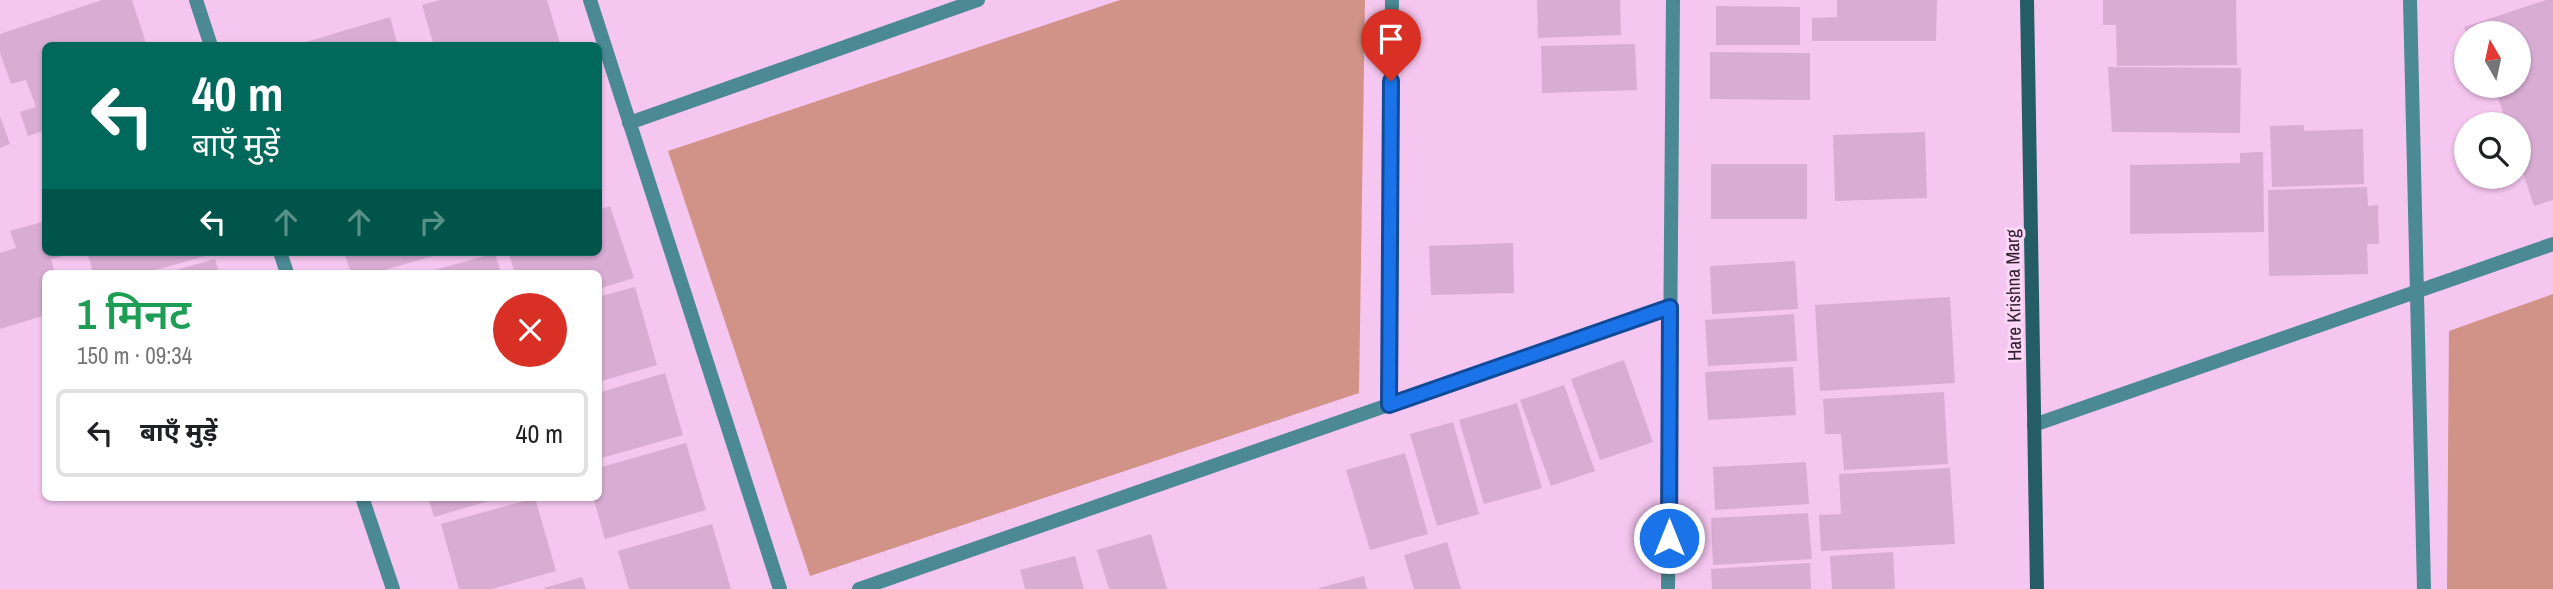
<!DOCTYPE html>
<html lang="hi">
<meta charset="utf-8">
<style>
:root{--surface:#fff;--page:#f2f2f2;--text:#202124;--muted:#757577;--line:#e0e0e0}
body{margin:0;font-family:"Archivo Narrow","Noto Sans Devanagari",sans-serif;background:var(--page);color:var(--text);height:100vh;display:flex;flex-direction:column;font-size:26px;white-space:nowrap}
*{box-sizing:border-box;margin:0}
p{font-size:23px;color:var(--muted)}
.icon{flex:none;width:38px;height:38px;fill:none;stroke:currentColor;stroke-width:2;stroke-linecap:round;stroke-linejoin:round}
.map{position:relative;flex:1;overflow:hidden}
.side{position:absolute;left:42px;top:270px;width:560px;height:231px;display:flex;flex-direction:column;background:var(--surface);border-radius:10px;box-shadow:0 2px 5px #0004}
.side>*{flex:none}
.top-card{position:absolute;left:42px;top:42px;width:560px;height:214px;border-radius:10px;box-shadow:0 2px 5px #0004;background:#00695c;color:#fff;overflow:hidden}
.needle{width:46px;rotate:351deg}
.fabs{position:absolute;left:2454px;top:21px;display:grid;gap:14px}
.fabs a{display:grid;place-items:center;width:77px;height:77px;border-radius:50%;background:var(--surface);box-shadow:0 2px 5px #0004;font-size:35px}
.pin{position:absolute;display:grid;place-items:center;width:60px;height:60px;color:#fff;margin:-72px -30px;border-radius:50% 50% 50% 0;rotate:-45deg;box-shadow:0 0 7px #0007}
.pin .icon{rotate:45deg}
.me{position:absolute;width:77px;margin:-38px;rotate:0deg;stroke-linejoin:round;filter:drop-shadow(0 0 5px #0008)}
.turn{display:flex;align-items:center;gap:24px;height:147px;padding:0 35px;font-size:32px}
.turn .icon{width:91px;height:91px;stroke-width:2.5}
.turn b{display:block;font-size:49px;line-height:60px}
.lanes{display:flex;align-items:center;height:66px;padding:0 35px;background:#0003;justify-content:center;gap:35px;direction:ltr}
.lanes .off{opacity:.35}
.round{display:grid;place-items:center;flex:none;width:74px;height:74px;border-radius:37px;background:var(--page)}
.head{display:flex;align-items:center;justify-content:space-between;height:119px;padding:0 35px}
h1{font-size:42px;font-weight:600;line-height:52px;color:#1e9e55}
ul{padding:0;list-style:none}
li{display:flex;align-items:center;gap:21px;height:88px;margin:0 14px 10px;padding:0 21px;border:4px solid var(--line);border-radius:10px}
li div{flex:1}
li b{display:block;font-size:26px}
li em{font-style:normal}
.map>svg:first-child{display:block}
</style>
<div class="map">
<svg width="2553" height="589" viewBox="0 0 2553 589">
<rect width="100%" height="100%" fill="#f5c6ef"/>
<path fill="#d19388" d="M 1120,0 L 1365,0 L 1359,393 L 810,576 L 668,151 Z
M 2553,294 L 2553,589 L 2447,589 L 2449,331 Z"/>
<path fill="#d9acd4" d="M 102,0 L 132,0 L 147,46 L 46,46 L 46,130 L 28,136 L 20,112 L 36,107 L 26,80 L 11,84 L 0,53 L 0,34 Z
M 440,0 L 547,0 L 560,43 L 550,46 L 434,46 L 422,5 Z
M 1537,0 L 1620,0 L 1621,35 L 1538,38 Z
M 1837,0 L 1937,0 L 1936,41 L 1812,41 L 1812,18 L 1837,17 Z
M 2103,0 L 2236,0 L 2237,65 L 2117,66 L 2116,25 L 2103,25 Z
M 2546,0 L 2553,0 L 2553,200 L 2534,206 L 2518,158 L 2518,124 L 2507,124 L 2494,86 L 2518,86 L 2518,33 L 2466,33 L 2464,27 Z
M 1716,6 L 1800,7 L 1800,45 L 1716,45 Z
M 390,17 L 398,46 L 296,46 L 296,45 Z
M 1635,44 L 1637,90 L 1542,93 L 1541,46 Z
M 1710,52 L 1810,53 L 1810,100 L 1710,99 Z
M 2108,67 L 2241,68 L 2240,133 L 2112,132 Z
M 0,116 L 10,144 L 0,148 Z
M 2304,125 L 2304,131 L 2363,129 L 2364,184 L 2272,187 L 2270,126 Z
M 1925,132 L 1927,198 L 1835,201 L 1833,135 Z
M 2263,152 L 2264,232 L 2130,234 L 2130,165 L 2240,163 L 2240,153 Z
M 1711,164 L 1807,164 L 1807,219 L 1711,219 Z
M 2367,187 L 2368,206 L 2378,205 L 2379,244 L 2367,244 L 2368,274 L 2269,276 L 2268,190 Z
M 610,206 L 634,278 L 598,289 L 598,273 L 515,273 L 508,252 L 598,252 L 598,210 Z
M 46,221 L 46,252 L 66,255 L 51,259 L 55,273 L 46,273 L 46,315 L 0,329 L 0,253 L 16,248 L 10,231 Z
M 1513,243 L 1514,293 L 1431,295 L 1429,246 Z
M 87,252 L 215,252 L 216,253 L 145,273 L 93,273 Z
M 344,252 L 444,252 L 444,253 L 374,273 L 351,273 Z
M 495,253 L 501,273 L 428,273 L 428,272 Z
M 215,259 L 219,273 L 170,273 L 169,272 Z
M 1795,261 L 1798,309 L 1712,314 L 1710,266 Z
M 635,287 L 657,365 L 598,382 L 598,297 Z
M 1950,297 L 1955,383 L 1820,391 L 1815,305 Z
M 1794,314 L 1797,361 L 1708,366 L 1705,320 Z
M 1624,360 L 1653,442 L 1600,460 L 1571,379 Z
M 1793,367 L 1796,415 L 1708,420 L 1705,372 Z
M 665,373 L 683,435 L 598,459 L 598,393 Z
M 1564,385 L 1595,471 L 1551,486 L 1520,400 Z
M 1944,392 L 1948,464 L 1844,470 L 1841,434 L 1825,434 L 1823,399 Z
M 1517,403 L 1542,488 L 1484,504 L 1459,420 Z
M 1453,422 L 1479,514 L 1437,526 L 1410,434 Z
M 686,443 L 706,510 L 605,539 L 593,497 L 598,497 L 598,468 Z
M 1405,453 L 1428,534 L 1370,550 L 1346,470 Z
M 1806,462 L 1809,504 L 1715,510 L 1713,467 Z
M 1950,468 L 1955,544 L 1821,551 L 1819,515 L 1841,514 L 1839,474 Z
M 428,497 L 499,497 L 499,498 L 434,517 Z
M 535,498 L 556,571 L 492,589 L 459,589 L 441,524 Z
M 1808,513 L 1812,559 L 1713,565 L 1711,518 Z
M 712,524 L 731,589 L 629,589 L 618,551 Z
M 1151,534 L 1167,589 L 1109,589 L 1097,550 Z
M 1447,542 L 1461,589 L 1414,589 L 1404,555 Z
M 1893,552 L 1895,589 L 1832,589 L 1830,556 Z
M 1075,556 L 1084,589 L 1025,589 L 1020,570 Z
M 1810,563 L 1811,589 L 1712,589 L 1711,569 Z
M 1364,576 L 1367,589 L 1319,589 L 1319,588 Z
M 582,577 L 586,589 L 545,589 L 544,588 Z"/>
<g fill="none" stroke-linecap="round" stroke-linejoin="round">
<path stroke="#4b8994" stroke-width="14" d="M 196,0 L 211,46
M 590,0 L 780,589
M 2410,0 L 2424,589
M 629,123 L 978,0
M 280,252 L 287,273
M 1389,405 L 1392,0
M 2034,425 L 2553,244
M 362,497 L 393,589
M 859,589 L 1670,307
M 1668,589 L 1673,0"/>
<path stroke="#255d67" stroke-width="14" d="M 2027,0 L 2037,589"/>
</g>
<g fill="none" stroke-linecap="round" stroke-linejoin="round">
<g stroke="#114b97" stroke-width="18">
<path id="route" d="M 1391,81 L 1389,405 L 1670,307 L 1669,538"/>
</g>
<use href="#route" stroke="#1a73e8" stroke-width="12"/>
</g>
<g text-anchor="middle" dominant-baseline="central" stroke-width="6" stroke-linejoin="round" paint-order="stroke">
<g font-size="19" fill="#322130" stroke="#fdd7f8">
<text transform="translate(2013 295) rotate(-91)">Hare Krishna Marg</text>
</g>
</g>
</svg>
<div class="fabs">
<a><svg class="needle" viewBox="-14 -14 28 28"><path d="M0-13l5 13h-10z" fill="#e53935"/><path d="M0 13l5-13h-10z" fill="#757577"/></svg></a>
<a><svg class="icon" aria-label="search" viewBox="0 0 24 24"><circle cx="10" cy="10" r="6"/><path d="M15 15l6 6"/></svg></a>
</div>
<div class="pin" style="left:1391px;top:81px;background:#d93025"><svg class="icon" aria-label="arrive" viewBox="0 0 24 24"><path d="M6 21V4h12l-3 4 3 4H6"/></svg></div>
<svg class="me" style="left:1669px;top:538px" viewBox="-20 -20 40 40"><circle r="17" fill="#1a73e8" stroke="#fff" stroke-width="3"/><path d="M0-11L8 9 0 5-8 9z" fill="#fff"/></svg>
<div class="top-card">
<div class="turn"><svg class="icon" aria-label="left" viewBox="0 0 24 24"><path d="M17 20v-9H6M10 6l-5 5 5 5"/></svg><div><b>40 m</b>बाएँ मुड़ें</div></div>
<div class="lanes"><svg class="icon" aria-label="left" viewBox="0 0 24 24"><path d="M17 20v-9H6M10 6l-5 5 5 5"/></svg><svg class="icon off" aria-label="ahead" viewBox="0 0 24 24"><path d="M12 20V5M6 11l6-6 6 6"/></svg><svg class="icon off" aria-label="ahead" viewBox="0 0 24 24"><path d="M12 20V5M6 11l6-6 6 6"/></svg><svg class="icon off" aria-label="right" viewBox="0 0 24 24"><path d="M7 20v-9h11M14 6l5 5-5 5"/></svg></div>
</div>
<section class="side">
<div class="head"><div><h1>1 मिनट</h1><p>150 m · 09:34</p></div><a class="round" style="background:#d93025;color:#fff"><svg class="icon" aria-label="close" viewBox="0 0 24 24"><path d="M6 6l12 12M18 6L6 18"/></svg></a></div>
<ul>
<li><svg class="icon" aria-label="left" viewBox="0 0 24 24"><path d="M17 20v-9H6M10 6l-5 5 5 5"/></svg><div><b>बाएँ मुड़ें</b></div><em>40 m</em></li>
</ul>
</section>
</div>
